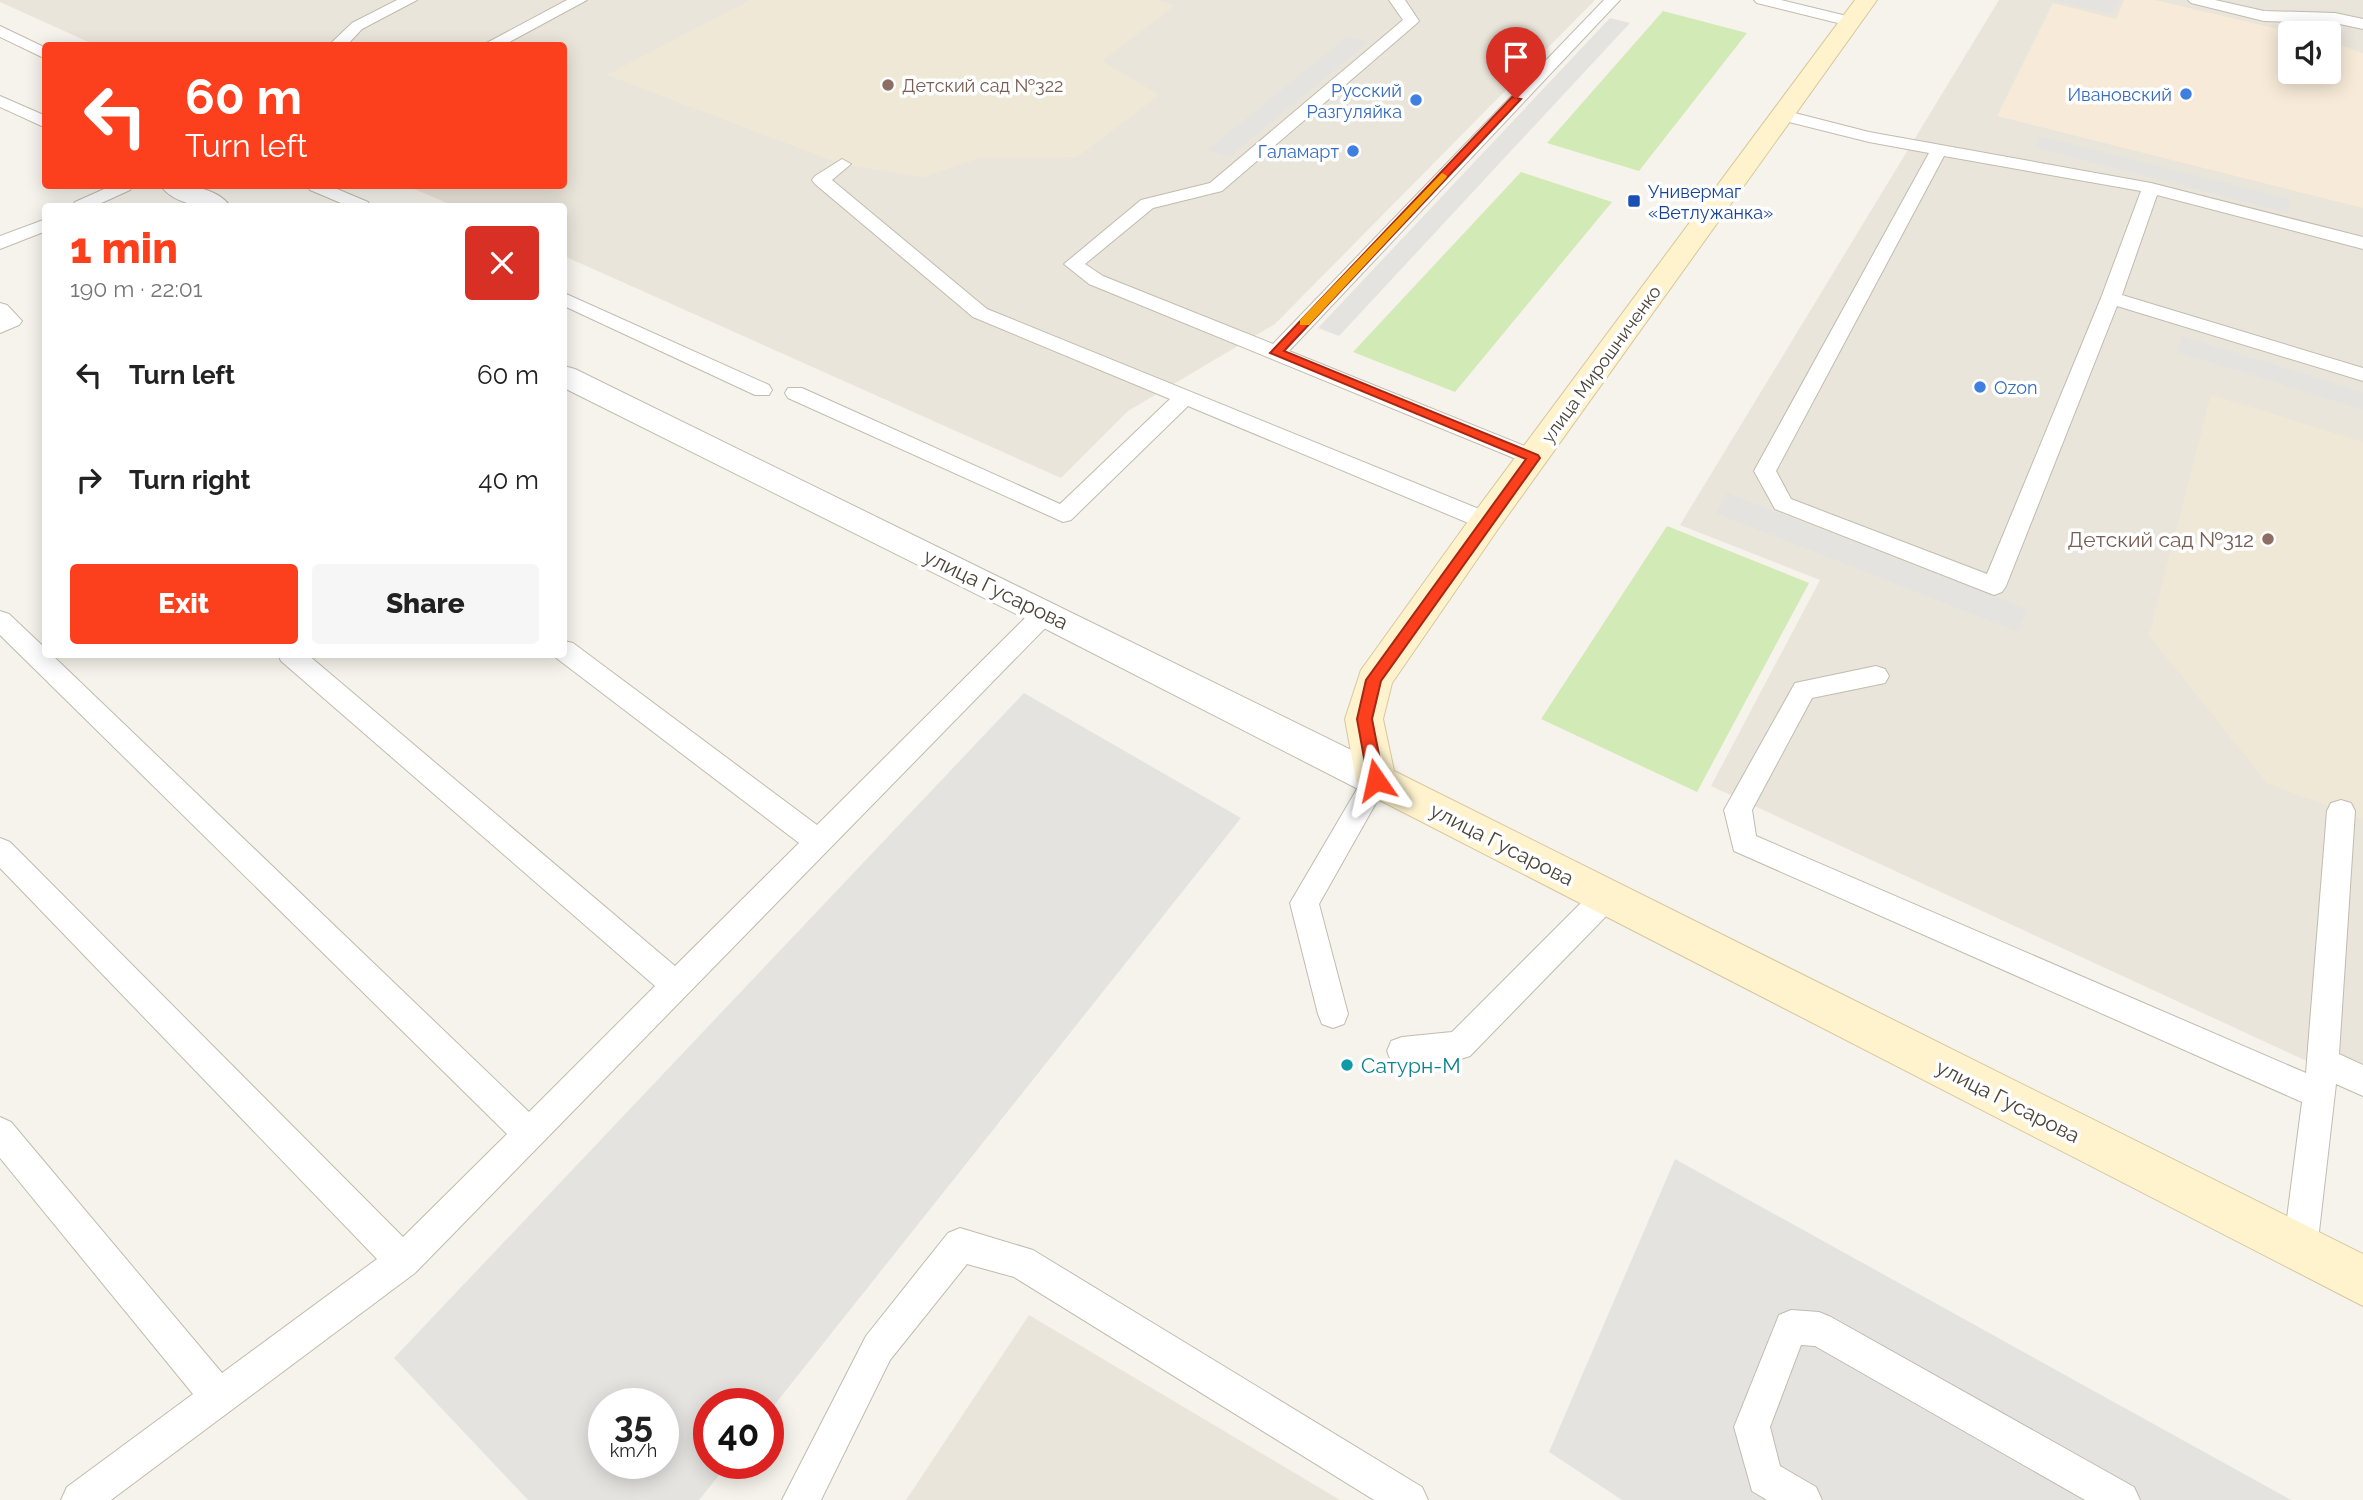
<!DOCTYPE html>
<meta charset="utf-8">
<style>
:root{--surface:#fff;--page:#f6f6f6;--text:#222;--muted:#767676;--accent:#fc3f1d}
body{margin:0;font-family:Raleway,sans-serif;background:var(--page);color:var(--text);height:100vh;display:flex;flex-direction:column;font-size:26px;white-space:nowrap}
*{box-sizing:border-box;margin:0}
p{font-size:23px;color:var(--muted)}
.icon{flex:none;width:38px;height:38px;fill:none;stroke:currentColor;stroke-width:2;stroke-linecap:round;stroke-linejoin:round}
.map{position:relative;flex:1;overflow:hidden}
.details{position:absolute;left:42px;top:203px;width:525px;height:455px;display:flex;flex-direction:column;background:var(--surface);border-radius:7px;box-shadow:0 4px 18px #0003}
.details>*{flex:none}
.hud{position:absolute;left:42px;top:42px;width:525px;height:147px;border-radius:7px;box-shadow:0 4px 18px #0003;background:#fc3f1d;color:#fff;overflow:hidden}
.buttons{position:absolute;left:2278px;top:21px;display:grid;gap:14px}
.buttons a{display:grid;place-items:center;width:63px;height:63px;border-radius:7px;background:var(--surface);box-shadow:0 4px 18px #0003;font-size:35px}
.speed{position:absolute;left:588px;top:1388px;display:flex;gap:14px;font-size:35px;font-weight:700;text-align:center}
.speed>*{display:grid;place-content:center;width:91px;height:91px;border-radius:50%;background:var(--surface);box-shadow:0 4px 18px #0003;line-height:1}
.speed small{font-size:18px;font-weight:400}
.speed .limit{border:10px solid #d22;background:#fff;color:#111}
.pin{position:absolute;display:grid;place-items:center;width:60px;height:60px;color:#fff;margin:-72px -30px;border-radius:50% 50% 50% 0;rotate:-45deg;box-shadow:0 0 7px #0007}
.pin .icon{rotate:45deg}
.me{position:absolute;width:77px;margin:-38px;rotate:349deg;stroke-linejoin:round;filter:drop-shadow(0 0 5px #0008)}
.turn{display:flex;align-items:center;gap:24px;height:147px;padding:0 28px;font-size:32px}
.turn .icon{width:91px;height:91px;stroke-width:2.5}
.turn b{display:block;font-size:49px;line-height:60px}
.round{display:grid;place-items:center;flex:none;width:74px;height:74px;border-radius:7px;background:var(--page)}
.head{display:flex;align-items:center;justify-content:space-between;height:119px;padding:0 28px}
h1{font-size:42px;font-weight:800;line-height:52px;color:var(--accent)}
.primary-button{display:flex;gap:14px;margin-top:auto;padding:14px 28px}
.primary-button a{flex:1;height:80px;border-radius:7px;background:var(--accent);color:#fff;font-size:28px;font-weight:800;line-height:80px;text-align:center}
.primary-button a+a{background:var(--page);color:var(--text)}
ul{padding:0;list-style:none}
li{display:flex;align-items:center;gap:21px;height:105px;padding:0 28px}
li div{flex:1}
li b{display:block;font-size:26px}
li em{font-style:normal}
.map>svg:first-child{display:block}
</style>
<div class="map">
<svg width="2363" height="1500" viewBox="0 0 2363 1500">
<rect width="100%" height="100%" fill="#f6f3ec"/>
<path fill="#eae5da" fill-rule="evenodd" d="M 0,0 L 1595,0 L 1275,324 L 1128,411 L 1061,478 L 564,256 L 564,206 L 454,206 L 407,186 L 564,186 L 564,46 L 95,45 L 0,2 Z
M 1999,0 L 2363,0 L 2363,1087 L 1711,786 L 1820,580 L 1680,525 ZM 2291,33 L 2329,33 L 2329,72 L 2291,72 Z
M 1029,1315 L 1340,1500 L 906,1500 Z"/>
<path fill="#f7ead8" d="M 2124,0 L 2155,0 L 2296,33 L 2291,33 L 2291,72 L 2329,72 L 2329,41 L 2363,53 L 2363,208 L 1997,116 L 2053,3 L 2116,19 Z"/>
<path fill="#efe8d6" d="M 750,0 L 1157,0 L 1175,5 L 1102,61 L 1159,95 L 1077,157 L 979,158 L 923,177 L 841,164 L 607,75 Z
M 2211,395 L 2363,442 L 2363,819 L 2267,783 L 2149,635 Z"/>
<path fill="#d2eab5" d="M 1663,11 L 1747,33 L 1639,171 L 1547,143 Z
M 1521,172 L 1612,202 L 1455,392 L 1353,352 Z
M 1667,526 L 1809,583 L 1697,792 L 1541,719 Z"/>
<path fill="#e5e3e0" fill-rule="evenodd" d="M 2052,0 L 2119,0 L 2112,14 Z
M 1610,18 L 1630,23 L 1339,336 L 1318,328 Z
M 1348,36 L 1369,42 L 1229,157 L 1207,150 Z
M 2040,136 L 2291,199 L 2288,213 L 2035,148 Z
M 2182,336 L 2363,392 L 2363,410 L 2177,352 Z
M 1727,493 L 2027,609 L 2018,632 L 1715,513 Z
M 1024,693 L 1241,818 L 768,1413 L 768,1404 L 709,1404 L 709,1463 L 729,1463 L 699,1500 L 528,1500 L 394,1358 ZM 604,1404 L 663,1404 L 663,1463 L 604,1463 Z
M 1675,1159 L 2291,1500 L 1622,1500 L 1549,1452 Z"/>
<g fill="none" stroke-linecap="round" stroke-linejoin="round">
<g stroke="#c2bbae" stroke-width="2">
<path id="lane" d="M 397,0 L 417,0 L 362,29 L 346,46 L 328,46 L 352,23 Z
M 567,0 L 587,0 L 502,46 L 481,46 Z
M 1389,0 L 1405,0 L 1419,21 L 1416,24 L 1222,191 L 1153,208 L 1085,264 L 1103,276 L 1273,344 L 1604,0 L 1620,0 L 1289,351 L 1542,453 L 1545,458 L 1542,463 L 1534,465 L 1526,463 L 1089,284 L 1064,264 L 1141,200 L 1210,183 L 1403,20 Z
M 1754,0 L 1781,0 L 1855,18 L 1858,21 L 1850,26 L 1757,3 Z
M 2188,0 L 2215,0 L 2264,11 L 2335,13 L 2363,19 L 2363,29 L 2335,23 L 2264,21 L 2191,3 Z
M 0,26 L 46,48 L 46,59 L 0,37 Z
M 0,96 L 46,116 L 46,128 L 0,107 Z
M 1783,110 L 1869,132 L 2151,183 L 2363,237 L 2363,249 L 2157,195 L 2122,295 L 2363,368 L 2363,381 L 2117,306 L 2006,586 L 2002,592 L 1994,595 L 1775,509 L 1754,471 L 1929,153 L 1869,142 L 1777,119 L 1775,115 ZM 1944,156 L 2141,191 L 2101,298 L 1987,574 L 1791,499 L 1776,471 Z
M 842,159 L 851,164 L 832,180 L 987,309 L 1494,515 L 1497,521 L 1494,527 L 1486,529 L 1478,527 L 1188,406 L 1071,520 L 1063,522 L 788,398 L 785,393 L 788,388 L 802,388 L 1060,504 L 1170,399 L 973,317 L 815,184 L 812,180 L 815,176 Z
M 111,186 L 133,186 L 130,190 L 95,206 L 72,206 L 75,202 Z
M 307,186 L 330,186 L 368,202 L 371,206 L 348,206 L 310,190 Z
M 46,219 L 46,231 L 0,249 L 0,236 Z
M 564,293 L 769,385 L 772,390 L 769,395 L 755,395 L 564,306 Z
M 0,303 L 7,305 L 22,321 L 19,325 L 0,333 Z
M 1045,604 L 1054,607 L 1057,613 L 1054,619 L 415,1273 L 111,1500 L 61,1500 L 67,1487 L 193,1394 L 0,1158 L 0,1117 L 11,1122 L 222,1373 L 377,1259 L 0,868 L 0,838 L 10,842 L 403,1237 L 507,1134 L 0,635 L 0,611 L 9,614 L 46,649 L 46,654 L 51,654 L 529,1112 L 655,986 L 281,661 L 278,654 L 307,654 L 675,966 L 799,843 L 555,657 L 554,654 L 564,654 L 564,641 L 573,643 L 817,825 L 1036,607 Z
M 1876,666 L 1885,669 L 1889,676 L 1885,683 L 1812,698 L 1752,810 L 1756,836 L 2306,1073 L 2327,811 L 2331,803 L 2341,800 L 2351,803 L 2355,811 L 2339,1054 L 2363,1065 L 2363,1096 L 2336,1084 L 2317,1249 L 2312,1261 L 2300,1266 L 2288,1261 L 2283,1249 L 2302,1102 L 1734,851 L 1724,810 L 1795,683 Z
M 1376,769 L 1385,772 L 1389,780 L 1319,904 L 1348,1014 L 1344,1024 L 1333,1028 L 1322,1024 L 1318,1014 L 1290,903 L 1367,772 Z
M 1606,885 L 1616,888 L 1620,897 L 1616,906 L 1470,1056 C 1449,1064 1412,1069 1391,1061 L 1387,1051 L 1391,1041 L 1402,1037 L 1452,1032 L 1596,888 Z
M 960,1228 L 1033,1250 L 1422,1487 L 1428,1500 L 1374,1500 L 1014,1277 L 967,1264 L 890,1360 L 821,1500 L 782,1500 L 866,1336 L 948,1233 Z
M 1791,1310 L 1819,1312 L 1831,1317 L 2134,1487 L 2140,1500 L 2085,1500 L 1815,1346 L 1801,1345 L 1770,1427 L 1780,1466 L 1816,1487 L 1822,1500 L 1767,1500 L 1752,1491 L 1734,1427 L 1779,1315 Z"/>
</g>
<g stroke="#c2bbae" stroke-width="2">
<path id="street" d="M 161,186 C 183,184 216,186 230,206 C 208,208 175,206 161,186 Z
M 564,366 L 575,369 L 1390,769 L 1396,780 L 1390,791 L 1376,796 L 1362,791 L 1032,622 L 564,388 Z"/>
</g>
<g stroke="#d6c79b" stroke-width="2">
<path id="secondary" d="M 1855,0 L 1877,0 L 1498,529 L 1392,683 L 1383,719 L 1394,771 L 2363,1254 L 2363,1306 L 1362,791 L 1356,780 L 1345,719 L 1361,670 L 1474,513 Z"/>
</g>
<use href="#lane" fill="#fff" fill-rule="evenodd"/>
<use href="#street" fill="#fff" fill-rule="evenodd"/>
<use href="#secondary" fill="#fff3cd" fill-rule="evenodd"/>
</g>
<path fill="#fc3f1d" stroke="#a42913" stroke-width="2" d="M 1512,97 L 1521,99 L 1284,351 L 1538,455 L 1540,458 L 1381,681 L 1372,719 L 1384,780 L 1382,785 L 1371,785 L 1368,780 L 1357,719 L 1366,680 L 1526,459 L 1270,353 Z"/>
<path fill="#f59e0b" d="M 1442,173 L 1447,176 L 1446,178 L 1309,325 L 1300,325 L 1300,320 Z"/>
<g fill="#8d6e63" stroke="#fff" stroke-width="2.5">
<circle cx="888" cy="85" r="7"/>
<circle cx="2268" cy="539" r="7"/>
</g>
<g fill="#3f7fe0" stroke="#fff" stroke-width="2.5">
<circle cx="2186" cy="94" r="7"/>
<circle cx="1416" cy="100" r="7"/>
<circle cx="1353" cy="151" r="7"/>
<circle cx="1980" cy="387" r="7"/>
</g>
<rect fill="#1a4fb4" stroke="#fff" stroke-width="2.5" x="1627" y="194" width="14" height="14" rx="3.5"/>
<circle fill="#0f9aa8" stroke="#fff" stroke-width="2.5" cx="1347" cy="1065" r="7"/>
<g text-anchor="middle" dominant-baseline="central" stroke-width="7" stroke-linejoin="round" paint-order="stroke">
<g font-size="18" fill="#785e54" stroke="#fff" text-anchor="start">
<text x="902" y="85">Детский сад №322</text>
</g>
<g font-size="18" fill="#366cbe" stroke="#fff" text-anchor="end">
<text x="1402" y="90">Русский<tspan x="1402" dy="21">Разгуляйка</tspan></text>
<text x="2172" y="94">Ивановский</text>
<text x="1339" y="151">Галамарт</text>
<text x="1994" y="387" text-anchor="start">Ozon</text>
</g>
<g font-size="18" fill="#164399" stroke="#fff" text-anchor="start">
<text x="1648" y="191">Универмаг<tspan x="1648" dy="21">«Ветлужанка»</tspan></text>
</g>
<g font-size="18" fill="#4b4439" stroke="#fff">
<text transform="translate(1601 364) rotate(-54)">улица Мирошниченко</text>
</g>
<g font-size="21" fill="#785e54" stroke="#fff" text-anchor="end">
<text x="2254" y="539">Детский сад №312</text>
</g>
<g font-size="21" fill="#4b4439" stroke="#fff">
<text transform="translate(996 589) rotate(26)">улица Гусарова</text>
<text transform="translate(1502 844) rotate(27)">улица Гусарова</text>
<text transform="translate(2008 1101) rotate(27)">улица Гусарова</text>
</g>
<g font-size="21" fill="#0d838f" stroke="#fff" text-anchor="start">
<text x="1361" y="1065">Сатурн-М</text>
</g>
</g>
</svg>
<div class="buttons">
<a><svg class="icon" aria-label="sound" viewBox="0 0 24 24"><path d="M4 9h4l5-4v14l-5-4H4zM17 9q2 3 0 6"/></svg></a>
</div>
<div class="speed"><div>35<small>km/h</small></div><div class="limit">40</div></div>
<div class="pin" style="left:1516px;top:99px;background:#d93025"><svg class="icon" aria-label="arrive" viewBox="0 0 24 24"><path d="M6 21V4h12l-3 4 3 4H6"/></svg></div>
<svg class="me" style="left:1376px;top:780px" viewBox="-20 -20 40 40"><path d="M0-17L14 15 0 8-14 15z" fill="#fc3f1d" stroke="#fff" stroke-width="4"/></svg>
<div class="hud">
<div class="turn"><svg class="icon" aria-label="left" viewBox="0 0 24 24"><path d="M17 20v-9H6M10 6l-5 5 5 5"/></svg><div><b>60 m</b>Turn left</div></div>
</div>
<section class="details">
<div class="head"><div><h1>1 min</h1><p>190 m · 22:01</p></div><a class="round" style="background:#d93025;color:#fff"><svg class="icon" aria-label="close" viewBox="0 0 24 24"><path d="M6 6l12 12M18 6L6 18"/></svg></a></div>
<ul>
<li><svg class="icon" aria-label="left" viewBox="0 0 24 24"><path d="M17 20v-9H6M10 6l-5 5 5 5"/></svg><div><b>Turn left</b></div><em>60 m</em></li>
<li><svg class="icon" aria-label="right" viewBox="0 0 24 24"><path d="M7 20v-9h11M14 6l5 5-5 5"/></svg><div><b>Turn right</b></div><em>40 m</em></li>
</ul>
<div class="primary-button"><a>Exit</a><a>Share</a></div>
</section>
</div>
